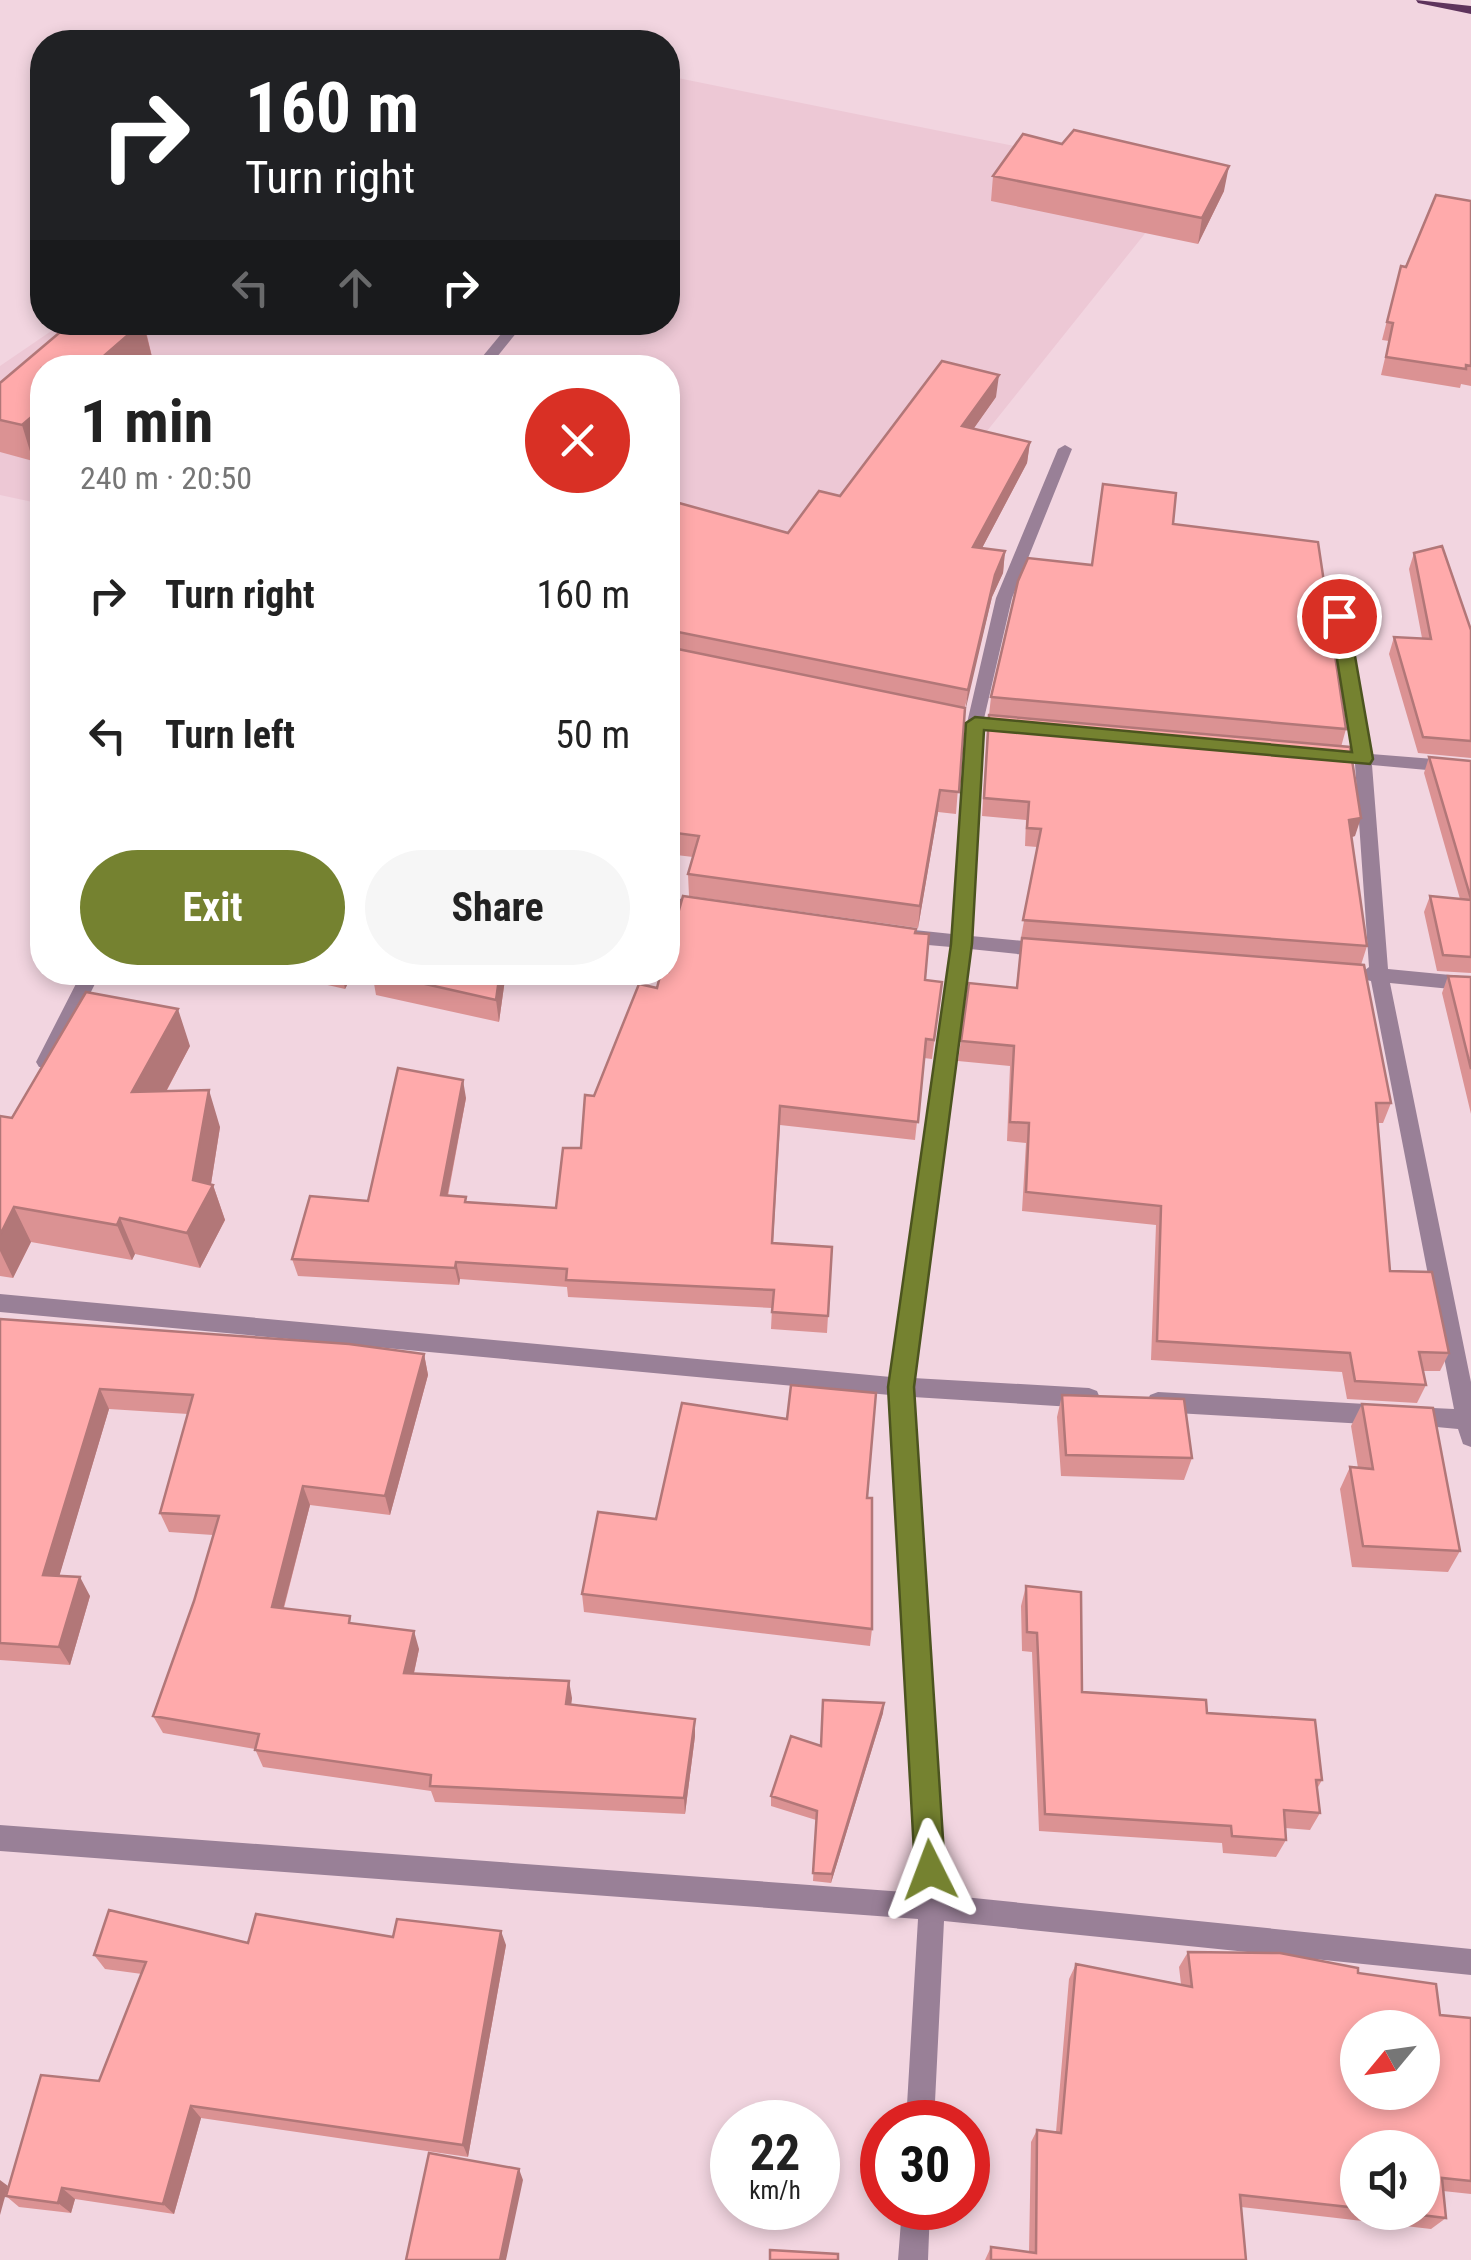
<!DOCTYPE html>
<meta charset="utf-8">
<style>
:root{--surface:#fff;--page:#f6f6f6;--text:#222;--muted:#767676;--accent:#758230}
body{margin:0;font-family:"Roboto Condensed",sans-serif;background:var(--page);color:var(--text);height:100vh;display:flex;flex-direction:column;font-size:38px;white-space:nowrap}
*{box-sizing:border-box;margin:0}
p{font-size:32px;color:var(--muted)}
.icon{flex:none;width:55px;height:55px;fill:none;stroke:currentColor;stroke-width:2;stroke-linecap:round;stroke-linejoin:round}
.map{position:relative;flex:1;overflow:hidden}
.details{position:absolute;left:30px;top:355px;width:650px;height:630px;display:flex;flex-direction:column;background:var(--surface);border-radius:40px;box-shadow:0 5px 15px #0003}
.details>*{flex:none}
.banner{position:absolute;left:30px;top:30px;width:650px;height:305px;border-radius:40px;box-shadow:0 5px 15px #0003;background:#202124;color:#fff;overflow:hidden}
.needle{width:65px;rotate:241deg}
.fabs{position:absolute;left:1340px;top:2010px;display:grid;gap:20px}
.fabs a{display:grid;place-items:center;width:100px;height:100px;border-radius:50%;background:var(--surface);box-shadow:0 5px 15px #0003;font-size:50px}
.speed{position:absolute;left:710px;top:2100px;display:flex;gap:20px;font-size:50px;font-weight:700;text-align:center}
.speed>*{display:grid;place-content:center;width:130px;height:130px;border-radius:50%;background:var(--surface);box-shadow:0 5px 15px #0003;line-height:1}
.speed small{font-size:25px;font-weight:400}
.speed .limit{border:15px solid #d22;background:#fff;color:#111}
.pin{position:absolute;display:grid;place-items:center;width:85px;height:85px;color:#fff;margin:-42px;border:5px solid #fff;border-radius:50%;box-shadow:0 2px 10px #0007}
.me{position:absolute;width:110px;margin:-55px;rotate:357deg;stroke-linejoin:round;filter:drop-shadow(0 0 8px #0008)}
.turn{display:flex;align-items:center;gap:35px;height:210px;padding:0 50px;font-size:45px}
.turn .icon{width:130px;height:130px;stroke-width:2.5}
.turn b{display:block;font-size:70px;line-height:85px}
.lanes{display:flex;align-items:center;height:95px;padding:0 50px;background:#0003;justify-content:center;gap:50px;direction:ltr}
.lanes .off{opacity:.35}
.round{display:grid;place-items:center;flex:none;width:105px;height:105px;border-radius:52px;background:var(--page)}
.overview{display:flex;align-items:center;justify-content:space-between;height:170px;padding:0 50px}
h1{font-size:60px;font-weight:700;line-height:75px}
.cta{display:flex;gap:20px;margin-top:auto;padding:20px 50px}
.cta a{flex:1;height:115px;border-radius:60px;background:var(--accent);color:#fff;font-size:40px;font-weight:700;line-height:115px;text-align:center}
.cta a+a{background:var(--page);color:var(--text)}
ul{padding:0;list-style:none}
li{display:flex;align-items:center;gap:30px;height:140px;padding:0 50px}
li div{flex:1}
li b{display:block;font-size:38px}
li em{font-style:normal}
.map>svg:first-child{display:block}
</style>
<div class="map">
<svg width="1471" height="2260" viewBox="0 0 1471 2260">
<rect width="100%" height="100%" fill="#f2d5e0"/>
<path fill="#edc8d5" d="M 668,76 L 1187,181 L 836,620 L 668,591 L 668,368 L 42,368 L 42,504 L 0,495 L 0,366 L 63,323 L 668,322 Z"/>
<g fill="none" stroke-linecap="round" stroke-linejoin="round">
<path fill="#998097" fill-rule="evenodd" d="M 511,322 L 525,322 L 488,368 L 473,368 Z"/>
<path fill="#998097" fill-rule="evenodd" d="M 1065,445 L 1072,449 L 1012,598 L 983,723 L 971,936 L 1045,943 L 1054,950 L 1045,957 L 970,949 L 913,1378 L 1089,1388 L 1097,1391 L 1100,1398 L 1097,1405 L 1089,1408 L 913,1397 L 944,1895 L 1471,1949 L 1471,1975 L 944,1921 L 934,2122 L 906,2122 L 918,1919 L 0,1851 L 0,1825 L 918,1893 L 890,1395 L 0,1312 L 0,1294 L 891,1377 L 951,947 L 905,943 L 896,936 L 905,929 L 952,934 L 967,723 L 996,598 L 1058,449 Z
M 1333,576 L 1341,581 L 1371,754 L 1471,762 L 1471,774 L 1372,765 L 1388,969 L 1471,977 L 1471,991 L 1390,983 L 1471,1382 L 1471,1447 L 1463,1444 L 1458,1429 L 1404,1424 L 1401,1417 L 1404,1410 L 1412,1407 L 1454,1409 L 1371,981 L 1362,979 L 1360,974 L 1369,967 L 1355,764 L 1345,758 L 1353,752 L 1325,581 Z
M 668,897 L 703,902 L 712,908 L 703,914 L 668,909 Z
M 82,972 L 101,972 L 53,1067 L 39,1067 L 36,1062 Z
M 1158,1392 L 1383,1405 L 1391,1408 L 1394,1415 L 1391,1422 L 1383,1425 L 1158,1412 L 1150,1409 L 1147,1402 L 1150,1395 Z
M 902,2208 L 930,2208 L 928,2260 L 898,2260 Z"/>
<path fill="#5e335c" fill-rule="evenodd" d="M 1416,0 L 1471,6 L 1471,14 L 1418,3 Z"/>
</g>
<path fill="#db9293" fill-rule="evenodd" d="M 993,176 L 1224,191 L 1198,244 L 991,201 Z
M 1471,201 L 1471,386 L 1461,384 L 1460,388 L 1381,375 L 1389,341 L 1382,340 L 1401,266 L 1406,267 Z
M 72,322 L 144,322 L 152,357 L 140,368 L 42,368 L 42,453 L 33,461 L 0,452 L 0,383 Z
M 996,397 L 973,429 L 1030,442 L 1027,463 L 982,548 L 1005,551 L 1003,573 L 992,597 L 964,711 L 956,814 L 938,812 L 918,928 L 689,896 L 688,874 L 693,857 L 668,854 L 668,500 L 788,533 L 840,496 Z
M 1173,524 L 1346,729 L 1341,747 L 1355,836 L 1352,837 L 1367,946 L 1361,965 L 1021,938 L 1037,847 L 1025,846 L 1026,820 L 982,816 L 987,733 L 991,697 L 1092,565 Z
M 1414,553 L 1471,630 L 1471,758 L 1418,753 L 1389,654 L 1394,637 L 1422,638 L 1409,569 Z
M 1429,757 L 1471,761 L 1471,973 L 1437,971 L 1424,912 L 1430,896 L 1460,899 L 1424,773 Z
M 915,933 L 925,980 L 942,982 L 932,1059 L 924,1058 L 915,1140 L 780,1125 L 773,1243 L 832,1247 L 827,1333 L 771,1329 L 772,1308 L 568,1297 L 567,1287 L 460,1279 L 459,1285 L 298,1276 L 292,1259 L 368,1201 L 466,1098 L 448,1196 L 467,1202 L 556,1208 L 581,1148 L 594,1096 L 657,988 Z
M 1022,938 L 1391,1103 L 1383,1123 L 1378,1123 L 1390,1271 L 1449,1353 L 1440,1371 L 1423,1371 L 1426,1385 L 1417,1403 L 1347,1399 L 1342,1372 L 1151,1360 L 1156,1225 L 1022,1211 L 1026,1143 L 1007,1141 L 1010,1066 L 958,1061 L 969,983 L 1016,988 Z
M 271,972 L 354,972 L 345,989 Z
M 372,972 L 506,972 L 499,1022 L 376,995 Z
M 1448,976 L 1471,977 L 1471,1114 L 1442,993 Z
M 190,1046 L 166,1092 L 220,1127 L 211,1184 L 213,1185 L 225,1220 L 200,1268 L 135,1254 L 132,1260 L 31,1242 L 13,1278 L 0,1276 L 0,1116 L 12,1118 Z
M 0,1319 L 424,1354 L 428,1375 L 390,1515 L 310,1505 L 284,1608 L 353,1624 L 419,1649 L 414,1673 L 572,1698 L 571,1704 L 695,1736 L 685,1814 L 435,1802 L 431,1791 L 263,1767 L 255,1749 L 163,1733 L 153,1716 L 194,1601 L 213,1535 L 169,1532 L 160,1513 L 188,1414 L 109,1409 L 59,1576 L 90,1596 L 70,1665 L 0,1660 Z
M 1062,1395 L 1192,1458 L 1184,1480 L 1061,1476 L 1057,1417 Z
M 1362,1404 L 1460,1551 L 1448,1572 L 1352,1567 L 1340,1489 L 1350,1467 L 1358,1468 L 1351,1426 Z
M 867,1498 L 872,1629 L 870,1646 L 584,1612 L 582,1594 L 656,1519 Z
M 1026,1586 L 1082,1692 L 1207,1713 L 1322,1780 L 1317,1789 L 1320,1813 L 1310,1830 L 1285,1828 L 1286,1840 L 1276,1857 L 1223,1853 L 1222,1843 L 1039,1831 L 1032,1652 L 1022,1651 L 1021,1606 Z
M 884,1703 L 883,1713 L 831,1883 L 813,1881 L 816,1820 L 771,1806 L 771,1796 L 820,1746 Z
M 393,1937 L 506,1945 L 468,2157 L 201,2118 L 174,2214 L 75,2199 L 71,2213 L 19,2207 L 6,2196 L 99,2081 L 142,1974 L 105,1969 L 94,1955 L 248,1943 Z
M 1188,1952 L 1358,1973 L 1440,2015 L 1471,2018 L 1471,2194 L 1443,2191 L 1446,2218 L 1431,2229 L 1241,2207 L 1246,2260 L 985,2260 L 991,2247 L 1029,2252 L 1031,2142 L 1037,2130 L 1056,2132 L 1069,1979 L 1076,1964 L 1181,1984 L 1179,1967 ZM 1358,2148 L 1422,2212 L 1358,2212 Z"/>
<path fill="#b27778" d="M 1229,166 L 1224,191 L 1198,244 L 1202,218 Z
M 143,322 L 152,357 L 140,368 L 90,368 Z
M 999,375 L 996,397 L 960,448 L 962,426 Z
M 42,408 L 42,453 L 33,461 L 22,425 Z
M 1030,442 L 1027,463 L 971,569 L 973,547 Z
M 1005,551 L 1003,573 L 992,597 L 965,712 L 968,690 L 995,575 Z
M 940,790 L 938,812 L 918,928 L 920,906 Z
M 1361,818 L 1355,836 L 1344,839 L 1349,820 Z
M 342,972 L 354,972 L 345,989 Z
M 500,972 L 506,972 L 499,1022 L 496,1000 Z
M 178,1009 L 190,1046 L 146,1129 L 132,1092 Z
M 463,1080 L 466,1098 L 444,1213 L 441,1195 Z
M 209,1090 L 220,1127 L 210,1190 L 213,1185 L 225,1220 L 200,1268 L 187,1233 L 193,1180 Z
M 14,1207 L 31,1242 L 13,1278 L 0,1251 L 0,1235 Z
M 120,1218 L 135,1254 L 132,1260 L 117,1225 Z
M 456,1262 L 460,1279 L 459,1285 L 455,1268 Z
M 424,1354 L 428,1375 L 390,1515 L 385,1496 Z
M 100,1389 L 109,1409 L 54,1594 L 43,1575 Z
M 303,1486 L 310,1505 L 279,1625 L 272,1607 Z
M 80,1577 L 90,1596 L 70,1665 L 59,1647 Z
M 414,1631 L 419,1649 L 410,1691 L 404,1673 Z
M 569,1681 L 572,1698 L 569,1721 L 566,1704 Z
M 884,1703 L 883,1713 L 831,1883 L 832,1874 Z
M 695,1719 L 695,1736 L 685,1814 L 684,1798 Z
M 501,1931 L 506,1945 L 468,2157 L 463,2145 Z
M 191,2106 L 201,2118 L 174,2214 L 163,2204 Z
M 519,2169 L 523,2180 L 506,2260 L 500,2260 Z
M 0,2180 L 8,2186 L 0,2215 Z
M 62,2188 L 75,2199 L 71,2213 L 58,2203 Z"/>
<path fill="#ffaaab" stroke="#b27778" stroke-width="2.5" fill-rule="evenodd" d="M 1074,130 L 1229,166 L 1202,218 L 993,176 L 1023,134 L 1062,144 Z
M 1436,195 L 1471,201 L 1471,366 L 1466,365 L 1466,369 L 1386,357 L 1393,323 L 1387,322 L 1401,266 L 1406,267 Z
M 72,322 L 143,322 L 90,368 L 42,368 L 42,408 L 22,425 L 0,420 L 0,383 Z
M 942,361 L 999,375 L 962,426 L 1030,442 L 973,547 L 1005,551 L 995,575 L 968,690 L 668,630 L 668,500 L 788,533 L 819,491 L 840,496 Z
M 1103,484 L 1176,493 L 1173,524 L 1318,542 L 1346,729 L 991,697 L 1018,581 L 1028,558 L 1092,565 Z
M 1442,546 L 1471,630 L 1471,741 L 1423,737 L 1394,637 L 1431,639 L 1414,553 Z
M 668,647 L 965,708 L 959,792 L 940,790 L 920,906 L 688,874 L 699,836 L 668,832 Z
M 989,715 L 1350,747 L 1361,818 L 1349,820 L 1367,946 L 1023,920 L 1041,829 L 1027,828 L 1029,802 L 984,798 Z
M 1429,757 L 1471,761 L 1471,899 Z
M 683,896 L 916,929 L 915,933 L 929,934 L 925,980 L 942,982 L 934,1040 L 926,1039 L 918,1122 L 780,1106 L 772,1243 L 832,1247 L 828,1316 L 772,1312 L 774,1290 L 566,1280 L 567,1269 L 456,1262 L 455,1268 L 292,1259 L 310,1196 L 368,1201 L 398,1068 L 463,1080 L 441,1195 L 466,1197 L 465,1202 L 556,1208 L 563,1148 L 581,1148 L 585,1095 L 594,1096 L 639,984 L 657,988 L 661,972 L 668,972 L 668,949 Z
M 1430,896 L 1471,900 L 1471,957 L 1443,955 Z
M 1022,938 L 1364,965 L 1391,1103 L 1376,1103 L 1390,1271 L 1432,1272 L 1449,1353 L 1419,1352 L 1426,1385 L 1355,1381 L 1350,1353 L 1157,1341 L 1161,1206 L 1026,1192 L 1029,1123 L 1010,1122 L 1014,1046 L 961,1041 L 969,983 L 1017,988 Z
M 372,972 L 500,972 L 496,1000 Z
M 1448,976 L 1471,977 L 1471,1069 Z
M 86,992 L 178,1009 L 132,1092 L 209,1090 L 193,1180 L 213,1185 L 187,1233 L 120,1218 L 117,1225 L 14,1207 L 0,1235 L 0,1116 L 12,1118 Z
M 0,1319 L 349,1344 L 424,1354 L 385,1496 L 303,1486 L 272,1607 L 350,1616 L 349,1623 L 414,1631 L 404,1673 L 569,1681 L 566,1704 L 695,1719 L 684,1798 L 430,1786 L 431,1775 L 255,1750 L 259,1734 L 153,1716 L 194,1601 L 219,1516 L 160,1513 L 193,1395 L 100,1389 L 43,1575 L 80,1577 L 59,1647 L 0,1643 Z
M 791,1385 L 876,1393 L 867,1498 L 872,1498 L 872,1629 L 582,1594 L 598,1512 L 656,1519 L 682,1403 L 787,1419 Z
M 1062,1395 L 1184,1399 L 1192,1458 L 1066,1455 Z
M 1362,1404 L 1433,1408 L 1460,1551 L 1363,1546 L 1350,1467 L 1373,1469 Z
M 1026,1586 L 1081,1592 L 1082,1692 L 1206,1700 L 1207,1713 L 1315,1720 L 1322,1780 L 1316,1780 L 1320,1813 L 1284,1810 L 1286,1840 L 1232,1836 L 1231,1826 L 1045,1814 L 1037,1633 L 1027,1632 Z
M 823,1700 L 884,1703 L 832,1874 L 813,1873 L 817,1811 L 771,1796 L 791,1736 L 821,1746 Z
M 109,1910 L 248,1943 L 256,1914 L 393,1937 L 397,1919 L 501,1931 L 463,2145 L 191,2106 L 163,2204 L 62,2188 L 58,2203 L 6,2196 L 41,2075 L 99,2081 L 146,1962 L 94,1955 Z
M 1188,1952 L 1280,1953 L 1358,1968 L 1358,1973 L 1436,1984 L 1440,2015 L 1471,2018 L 1471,2181 L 1442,2178 L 1446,2218 L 1396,2212 L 1422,2212 L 1422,2148 L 1358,2148 L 1358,2208 L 1240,2195 L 1246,2260 L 991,2260 L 991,2247 L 1036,2253 L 1037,2130 L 1061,2133 L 1076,1964 L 1192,1987 ZM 1358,2028 L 1422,2028 L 1422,2092 L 1358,2092 Z
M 429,2153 L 519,2169 L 500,2260 L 406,2260 Z
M 770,2250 L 838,2254 L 838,2260 L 770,2260 Z"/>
<path fill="#758230" stroke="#4c541f" stroke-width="2.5" d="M 1339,611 L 1348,616 L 1373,759 L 1370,764 L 984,730 L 972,944 L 914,1387 L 945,1870 L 940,1881 L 930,1885 L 919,1881 L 915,1870 L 888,1387 L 951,944 L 966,723 L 975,717 L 1352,752 L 1330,616 Z"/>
</svg>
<div class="fabs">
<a><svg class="needle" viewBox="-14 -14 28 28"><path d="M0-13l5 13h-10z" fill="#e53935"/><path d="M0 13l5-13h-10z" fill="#767676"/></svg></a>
<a><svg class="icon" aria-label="sound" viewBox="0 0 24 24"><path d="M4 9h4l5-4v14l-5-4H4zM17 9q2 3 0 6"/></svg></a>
</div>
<div class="speed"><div>22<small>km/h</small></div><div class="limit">30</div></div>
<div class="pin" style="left:1339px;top:616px;background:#d93025"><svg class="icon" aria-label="arrive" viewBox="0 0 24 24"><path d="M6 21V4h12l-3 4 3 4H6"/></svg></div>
<svg class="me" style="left:930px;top:1870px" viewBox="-20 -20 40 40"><path d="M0-17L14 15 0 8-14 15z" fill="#758230" stroke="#fff" stroke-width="4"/></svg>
<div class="banner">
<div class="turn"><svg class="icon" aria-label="right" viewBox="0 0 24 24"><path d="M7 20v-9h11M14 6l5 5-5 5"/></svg><div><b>160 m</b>Turn right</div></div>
<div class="lanes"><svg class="icon off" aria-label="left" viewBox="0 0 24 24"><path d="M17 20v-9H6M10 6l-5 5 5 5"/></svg><svg class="icon off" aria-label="ahead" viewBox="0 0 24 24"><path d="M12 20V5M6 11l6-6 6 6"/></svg><svg class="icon" aria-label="right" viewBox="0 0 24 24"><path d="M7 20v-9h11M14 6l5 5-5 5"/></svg></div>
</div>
<section class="details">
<div class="overview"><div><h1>1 min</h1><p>240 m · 20:50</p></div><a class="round" style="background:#d93025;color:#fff"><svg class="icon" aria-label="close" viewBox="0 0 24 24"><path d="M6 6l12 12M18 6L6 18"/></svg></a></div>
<ul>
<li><svg class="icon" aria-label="right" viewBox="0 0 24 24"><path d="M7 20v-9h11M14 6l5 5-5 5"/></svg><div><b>Turn right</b></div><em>160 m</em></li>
<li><svg class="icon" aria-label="left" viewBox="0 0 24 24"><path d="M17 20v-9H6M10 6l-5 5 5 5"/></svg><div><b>Turn left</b></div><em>50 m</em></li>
</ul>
<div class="cta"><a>Exit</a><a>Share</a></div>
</section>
</div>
